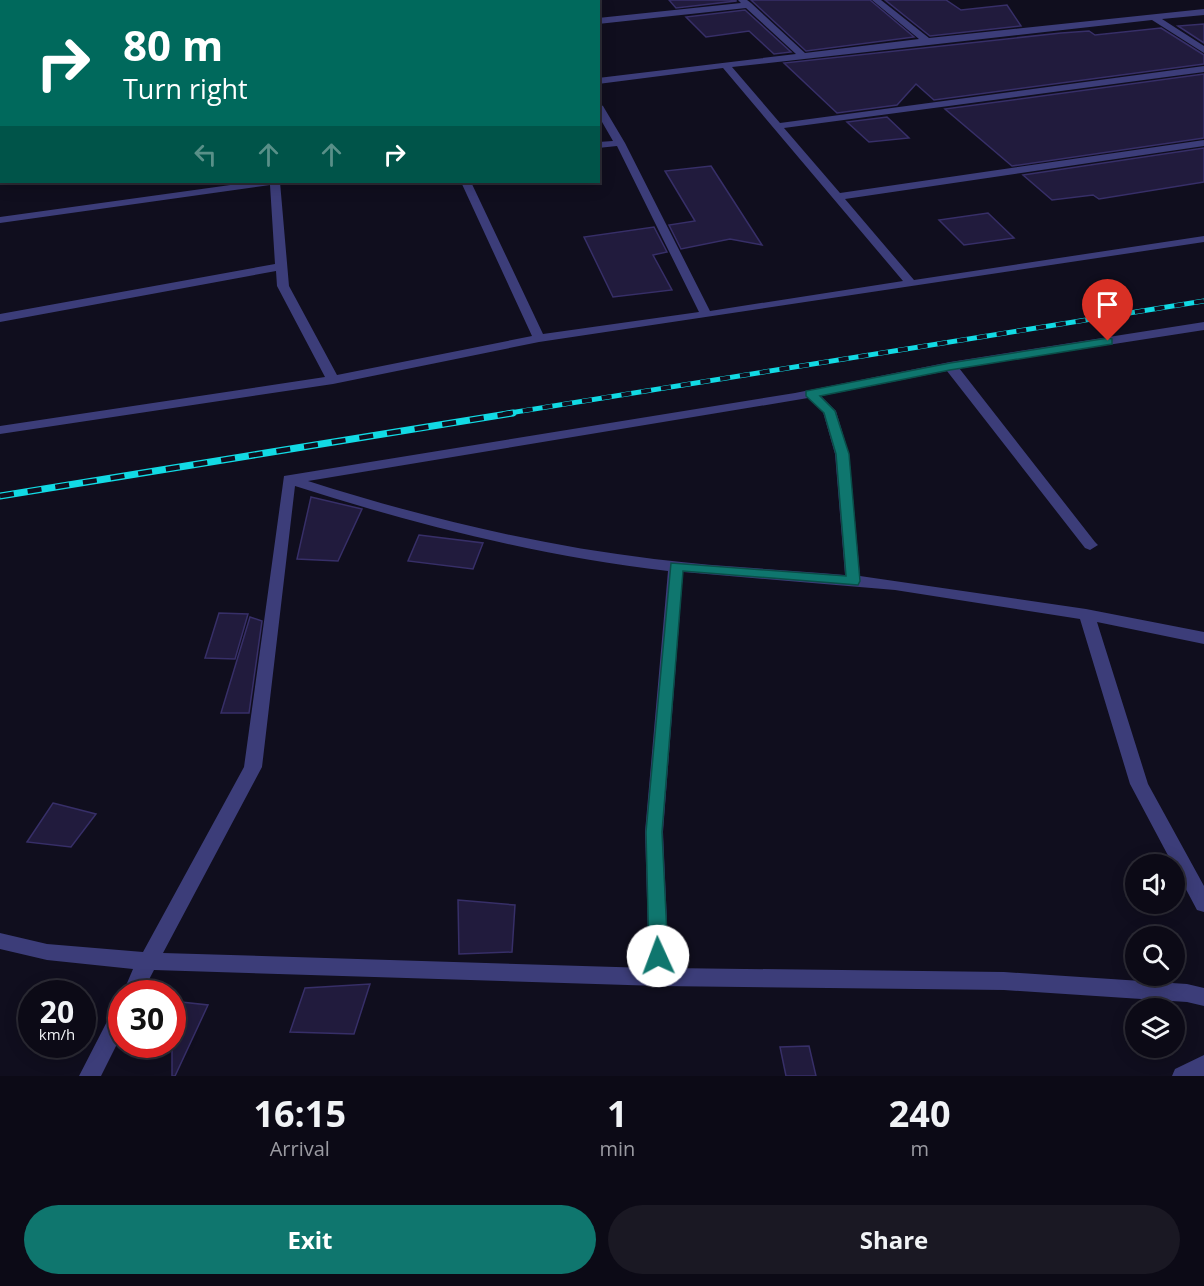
<!DOCTYPE html>
<style>
:root{--surface:#0c0a16;--page:#1a1823;--text:#f1f3f6;--muted:#9a9aa1;--line:#2c2b35;--accent:#0f766e}
body{margin:0;font-family:"Open Sans",sans-serif;background:var(--page);color:var(--text);height:100vh;display:flex;flex-direction:column;font-size:22px;white-space:nowrap}
*{box-sizing:border-box;margin:0}
p{font-size:20px;color:var(--muted)}
.icon{flex:none;width:33px;height:33px;fill:none;stroke:currentColor;stroke-width:2;stroke-linecap:round;stroke-linejoin:round}
.map{position:relative;height:1076px;overflow:hidden}
.details{display:flex;flex-direction:column;background:var(--surface);flex:1}
.details>*{flex:none}
.banner{position:absolute;left:0px;top:0px;width:600px;height:183px;box-shadow:0 3px 15px #0003,0 0 0 2px var(--line);background:#00695c;color:#fff;overflow:hidden}
.buttons{position:absolute;left:1125px;top:854px;display:grid;gap:12px}
.buttons a{display:grid;place-items:center;width:60px;height:60px;border-radius:50%;background:var(--surface);box-shadow:0 3px 15px #0003,0 0 0 2px var(--line);font-size:30px}
.speed{position:absolute;left:18px;top:980px;display:flex;gap:12px;font-size:30px;font-weight:700;text-align:center}
.speed>*{display:grid;place-content:center;width:78px;height:78px;border-radius:50%;background:var(--surface);box-shadow:0 3px 15px #0003,0 0 0 2px var(--line);line-height:1}
.speed small{font-size:15px;font-weight:400}
.speed .limit{border:9px solid #d22;background:#fff;color:#111}
.pin{position:absolute;display:grid;place-items:center;width:51px;height:51px;color:#fff;margin:-62px -26px;border-radius:50% 50% 50% 0;rotate:-45deg;box-shadow:0 0 6px #0007}
.pin .icon{rotate:45deg}
.me{position:absolute;width:66px;margin:-33px;rotate:358deg;stroke-linejoin:round;filter:drop-shadow(0 0 4px #0008)}
.turn{display:flex;align-items:center;gap:21px;height:126px;padding:0 24px;font-size:27px}
.turn .icon{width:78px;height:78px;stroke-width:2.5}
.turn b{display:block;font-size:42px;line-height:51px}
.lanes{display:flex;align-items:center;height:57px;padding:0 24px;background:#0003;justify-content:center;gap:30px;direction:ltr}
.lanes .off{opacity:.35}
.eta{display:flex;justify-content:space-evenly;align-items:center;height:102px;text-align:center}
.eta b{font-size:36px;font-weight:700;line-height:42px}
.primary-button{display:flex;gap:12px;margin-top:auto;padding:12px 24px}
.primary-button a{flex:1;height:69px;border-radius:36px;background:var(--accent);color:#fff;font-size:24px;font-weight:700;line-height:69px;text-align:center}
.primary-button a+a{background:var(--page);color:var(--text)}
.map>svg:first-child{display:block}
</style>
<div class="map">
<svg width="1204" height="1076" viewBox="0 0 1204 1076">
<rect width="100%" height="100%" fill="#100e1e"/>
<path fill="#211b3d" stroke="#372f68" stroke-width="1.5" d="M 669,0 L 736,0 L 736,1 L 676,8 Z
M 751,0 L 870,0 L 914,37 L 806,51 Z
M 885,0 L 946,0 L 961,10 L 1007,5 L 1021,26 L 930,36 Z
M 745,10 L 791,52 L 774,54 L 749,31 L 706,37 L 686,17 Z
M 1204,24 L 1204,43 L 1178,26 Z
M 1161,28 L 1204,55 L 1204,64 L 934,100 L 916,84 L 897,105 L 837,113 L 784,63 L 1061,33 L 1089,31 L 1095,35 Z
M 1204,74 L 1204,138 L 1012,166 L 945,109 Z
M 887,117 L 909,138 L 869,142 L 847,122 Z
M 1204,148 L 1204,182 L 1099,199 L 1093,195 L 1052,200 L 1023,175 Z
M 711,166 L 762,245 L 730,239 L 681,249 L 669,225 L 695,221 L 665,171 Z
M 988,213 L 1014,238 L 964,245 L 939,220 Z
M 654,227 L 667,252 L 653,255 L 672,290 L 613,297 L 584,237 Z
M 311,497 L 362,509 L 338,561 L 297,559 Z
M 419,535 L 483,543 L 473,569 L 408,561 Z
M 219,613 L 248,614 L 235,659 L 205,658 Z
M 250,617 L 262,621 L 249,713 L 221,713 Z
M 53,803 L 96,814 L 71,847 L 27,842 Z
M 458,900 L 515,905 L 512,952 L 459,954 Z
M 370,984 L 354,1034 L 290,1032 L 305,988 Z
M 172,1001 L 208,1005 L 175,1076 L 172,1076 Z
M 809,1046 L 816,1076 L 786,1076 L 780,1047 Z"/>
<g fill="none" stroke-linecap="round" stroke-linejoin="round">
<path fill="#3c3d79" fill-rule="evenodd" d="M 62,0 L 70,0 L 70,2 L 62,2 Z
M 207,0 L 215,0 L 216,2 L 208,2 Z
M 305,0 L 326,0 L 303,2 Z
M 738,0 L 747,0 L 751,3 L 805,53 L 919,39 L 872,0 L 881,0 L 929,38 L 1204,9 L 1204,15 L 1162,19 L 1204,46 L 1204,53 L 1152,20 L 732,67 L 780,123 L 1204,66 L 1204,72 L 784,128 L 840,193 L 1204,140 L 1204,146 L 845,199 L 914,280 L 1204,236 L 1204,242 L 539,342 L 333,384 L 0,434 L 0,426 L 325,377 L 277,286 L 276,271 L 0,322 L 0,314 L 275,264 L 270,185 L 0,223 L 0,217 L 252,182 L 280,182 L 289,286 L 337,375 L 532,336 L 461,182 L 471,182 L 543,334 L 699,312 L 617,146 L 598,148 L 598,142 L 613,141 L 598,115 L 598,103 L 603,106 L 625,143 L 710,311 L 903,281 L 723,68 L 598,84 L 598,78 L 796,54 L 746,8 L 598,24 L 598,18 L 741,3 Z
M 0,86 L 2,86 L 2,92 L 0,92 Z
M 0,144 L 2,144 L 2,150 L 0,150 Z
M 1204,322 L 1204,330 L 959,368 L 1095,542 L 1098,545 L 1090,550 L 1085,548 L 947,371 L 821,396 L 836,411 L 849,454 L 860,576 L 1086,609 L 1204,632 L 1204,644 L 1097,622 L 1148,784 L 1204,886 L 1204,912 L 1197,910 L 1130,784 L 1080,619 L 895,590 L 683,572 L 663,832 L 669,968 L 1004,972 L 1187,984 L 1204,988 L 1204,1006 L 1187,1002 L 1004,990 L 659,986 L 154,970 L 142,993 L 122,995 L 133,969 L 47,960 L 0,949 L 0,933 L 47,944 L 143,952 L 244,767 L 284,476 L 795,393 L 950,362 ZM 808,398 L 823,412 L 835,454 L 845,575 C 781,569 717,567 654,559 C 537,545 421,517 308,481 ZM 295,486 C 416,525 541,556 668,571 L 645,832 L 649,968 L 163,953 L 262,767 Z
M 122,1003 L 122,1034 L 101,1076 L 79,1076 L 115,1006 Z
M 1204,1055 L 1204,1076 L 1172,1076 L 1175,1069 Z"/>
<g stroke="#12dae4" stroke-width="5">
<path id="rail-far1" d="M 503,414 L 1204,301"/>
</g>
<g stroke="#12dae4" stroke-width="7">
<path id="rail" d="M 0,496 L 513,413"/>
</g>
<use href="#rail-far1" stroke="#100e1e" stroke-width="4" stroke-dasharray="10" stroke-linecap="butt"/>
<use href="#rail" stroke="#100e1e" stroke-width="4.5" stroke-dasharray="14" stroke-linecap="butt"/>
</g>
<path fill="#0f766e" stroke="#0a4d48" stroke-width="1.5" d="M 1108,338 L 1112,339 L 1112,344 L 950,370 L 820,396 L 835,411 L 849,454 L 860,581 L 858,585 L 683,571 L 662,832 L 668,956 L 665,962 L 658,964 L 652,962 L 649,956 L 646,832 L 671,563 L 846,576 L 836,454 L 824,413 L 806,396 L 806,391 L 950,363 Z"/>
</svg>
<div class="buttons">
<a><svg class="icon" aria-label="sound" viewBox="0 0 24 24"><path d="M4 9h4l5-4v14l-5-4H4zM17 9q2 3 0 6"/></svg></a>
<a><svg class="icon" aria-label="search" viewBox="0 0 24 24"><circle cx="10" cy="10" r="6"/><path d="M15 15l6 6"/></svg></a>
<a><svg class="icon" aria-label="layers" viewBox="0 0 24 24"><path d="M12 4l9 5-9 5-9-5zM3 14l9 5 9-5"/></svg></a>
</div>
<div class="speed"><div>20<small>km/h</small></div><div class="limit">30</div></div>
<div class="pin" style="left:1108px;top:341px;background:#d93025"><svg class="icon" aria-label="arrive" viewBox="0 0 24 24"><path d="M6 21V4h12l-3 4 3 4H6"/></svg></div>
<svg class="me" style="left:658px;top:956px" viewBox="-20 -20 40 40"><circle r="19" fill="#fff"/><path d="M0-13L10 11 0 6-10 11z" fill="#0f766e"/></svg>
<div class="banner">
<div class="turn"><svg class="icon" aria-label="right" viewBox="0 0 24 24"><path d="M7 20v-9h11M14 6l5 5-5 5"/></svg><div><b>80 m</b>Turn right</div></div>
<div class="lanes"><svg class="icon off" aria-label="left" viewBox="0 0 24 24"><path d="M17 20v-9H6M10 6l-5 5 5 5"/></svg><svg class="icon off" aria-label="ahead" viewBox="0 0 24 24"><path d="M12 20V5M6 11l6-6 6 6"/></svg><svg class="icon off" aria-label="ahead" viewBox="0 0 24 24"><path d="M12 20V5M6 11l6-6 6 6"/></svg><svg class="icon" aria-label="right" viewBox="0 0 24 24"><path d="M7 20v-9h11M14 6l5 5-5 5"/></svg></div>
</div>
</div>
<section class="details">
<div class="eta">
<div><b>16:15</b><p>Arrival</p></div>
<div><b>1</b><p>min</p></div>
<div><b>240</b><p>m</p></div>
</div>
<div class="primary-button"><a>Exit</a><a>Share</a></div>
</section>
